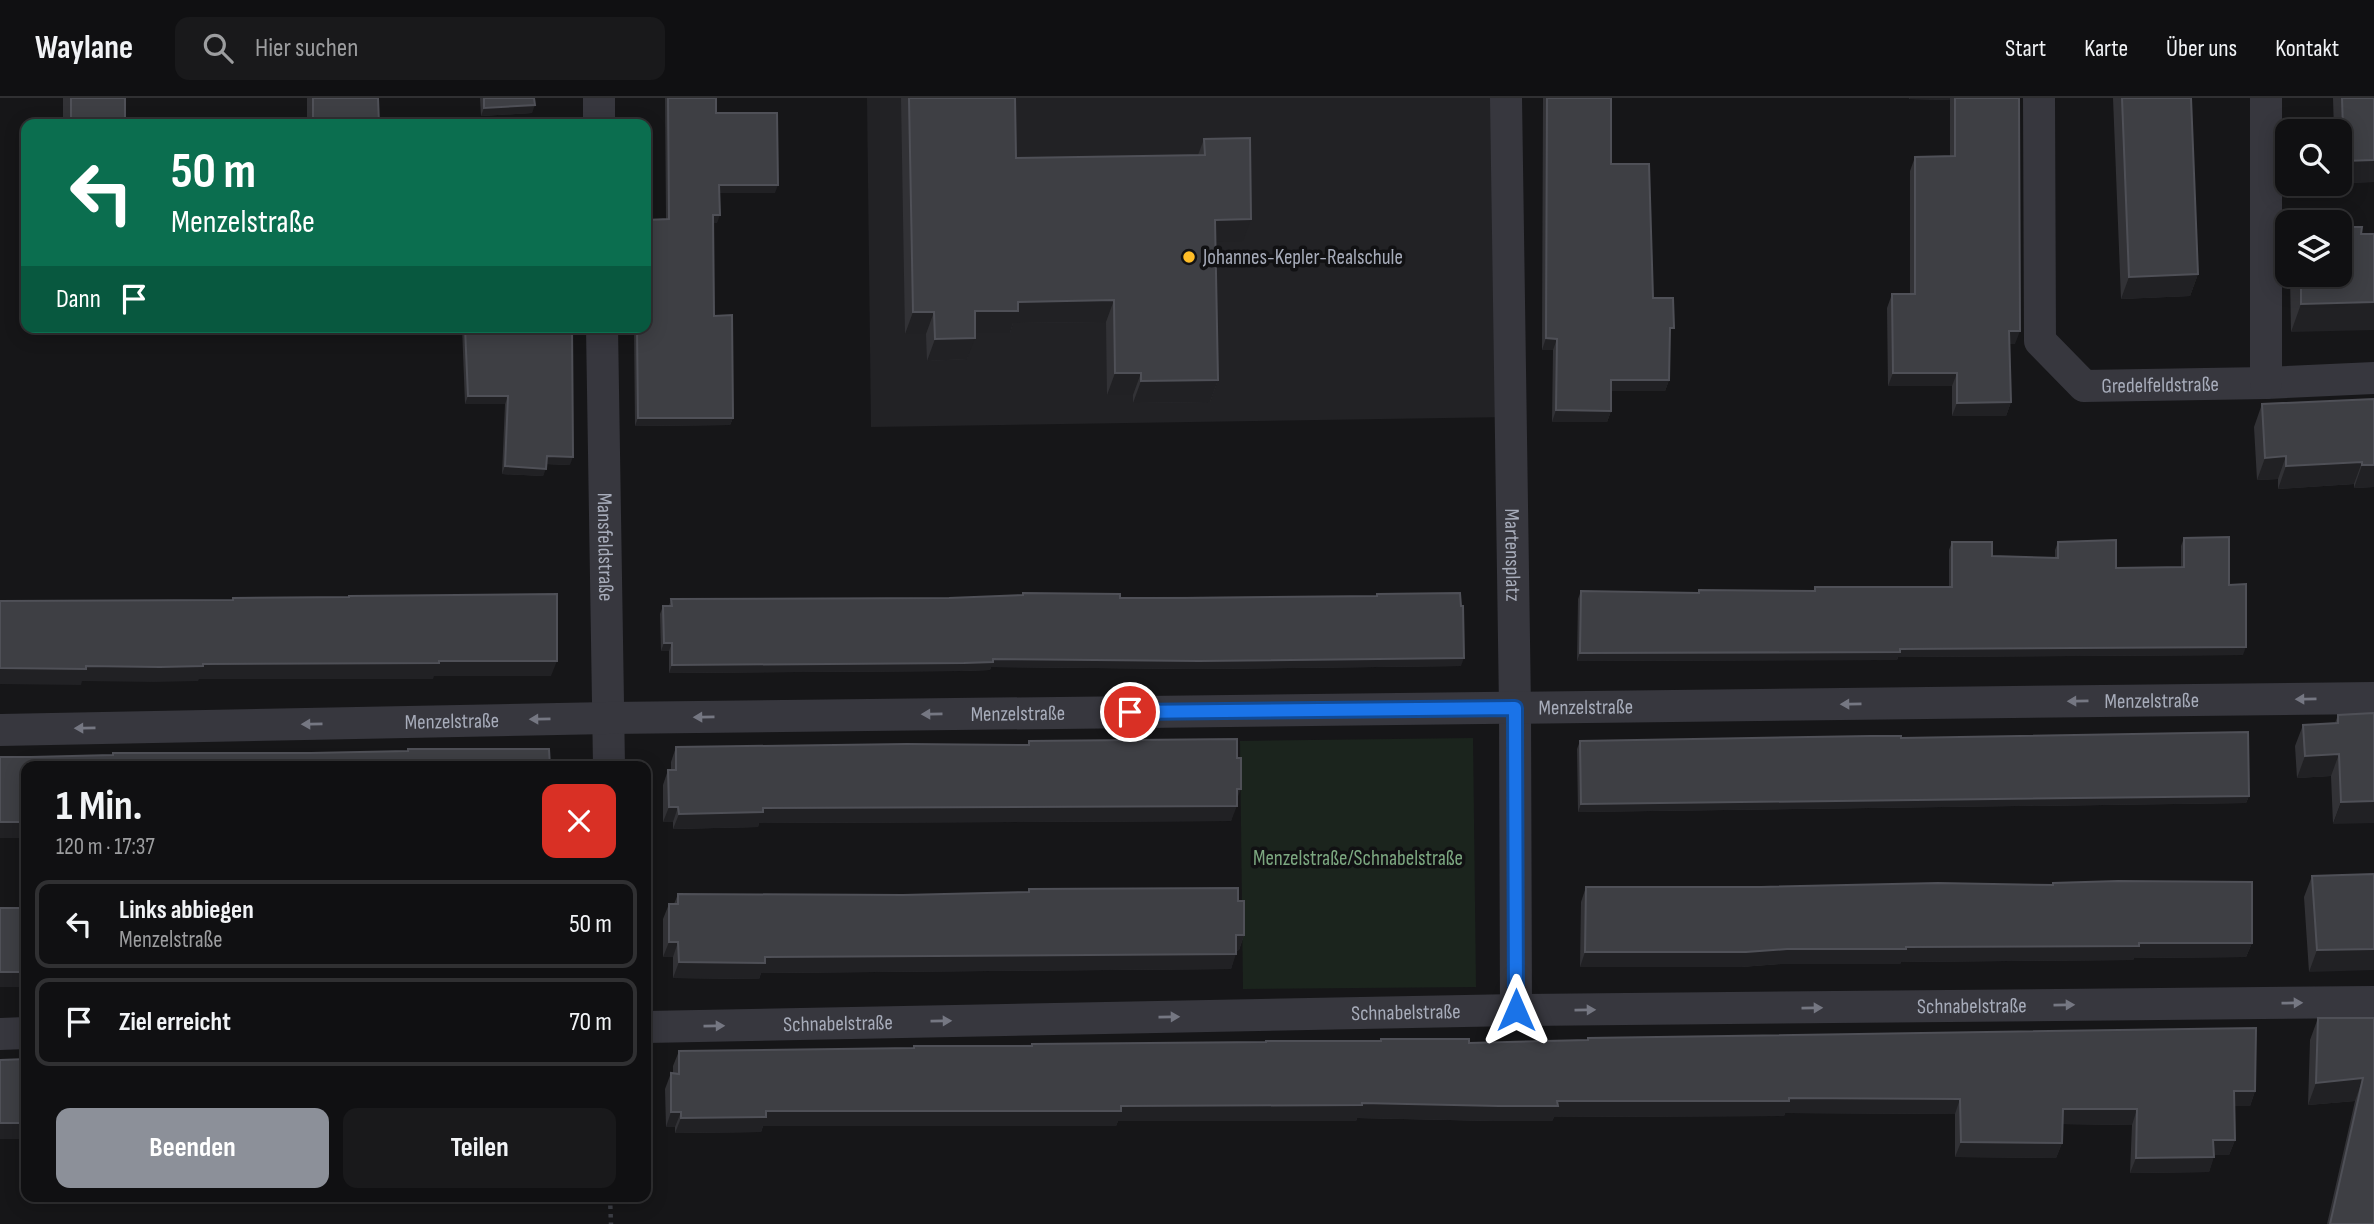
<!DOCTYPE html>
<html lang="de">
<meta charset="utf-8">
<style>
:root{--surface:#101012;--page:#19191b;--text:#f1f3f6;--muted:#9c9d9f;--line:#303032;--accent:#8c9099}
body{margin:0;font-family:"Sofia Sans Condensed",sans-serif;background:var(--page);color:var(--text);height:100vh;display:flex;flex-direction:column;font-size:26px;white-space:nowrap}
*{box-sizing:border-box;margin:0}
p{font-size:23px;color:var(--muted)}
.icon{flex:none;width:38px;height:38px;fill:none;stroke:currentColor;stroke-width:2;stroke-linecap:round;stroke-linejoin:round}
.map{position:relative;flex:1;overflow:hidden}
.side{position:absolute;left:21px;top:663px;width:630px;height:441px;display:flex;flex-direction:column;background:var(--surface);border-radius:14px;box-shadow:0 4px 18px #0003,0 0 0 2px var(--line)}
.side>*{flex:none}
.guide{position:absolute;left:21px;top:21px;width:630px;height:214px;border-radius:14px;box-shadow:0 4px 18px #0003,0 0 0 2px var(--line);background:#0b6e4f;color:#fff;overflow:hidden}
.controls{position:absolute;left:2275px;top:21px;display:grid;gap:14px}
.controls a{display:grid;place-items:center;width:77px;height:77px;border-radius:14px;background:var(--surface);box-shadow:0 4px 18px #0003,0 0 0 2px var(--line);font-size:35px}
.pin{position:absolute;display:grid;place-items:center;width:60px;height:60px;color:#fff;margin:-30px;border:4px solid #fff;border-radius:50%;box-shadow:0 2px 7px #0007}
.me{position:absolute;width:77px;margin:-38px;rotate:0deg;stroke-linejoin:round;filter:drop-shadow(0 0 5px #0008)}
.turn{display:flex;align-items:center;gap:24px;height:147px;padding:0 35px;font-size:32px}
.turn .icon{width:91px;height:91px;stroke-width:2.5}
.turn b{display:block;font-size:49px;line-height:60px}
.then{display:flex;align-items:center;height:66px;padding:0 35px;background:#0003;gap:14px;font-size:26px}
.round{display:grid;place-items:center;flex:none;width:74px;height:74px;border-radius:14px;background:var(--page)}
.overview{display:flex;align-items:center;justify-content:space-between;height:119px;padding:0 35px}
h1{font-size:42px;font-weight:700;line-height:52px}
.primary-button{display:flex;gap:14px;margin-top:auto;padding:14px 35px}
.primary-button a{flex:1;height:80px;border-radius:14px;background:var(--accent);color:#fff;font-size:28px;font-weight:700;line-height:80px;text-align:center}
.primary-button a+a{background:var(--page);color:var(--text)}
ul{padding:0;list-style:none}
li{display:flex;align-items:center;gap:21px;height:88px;margin:0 14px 10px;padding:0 21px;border:4px solid var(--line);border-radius:14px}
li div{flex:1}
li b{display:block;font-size:26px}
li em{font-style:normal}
header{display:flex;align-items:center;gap:42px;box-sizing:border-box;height:98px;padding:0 35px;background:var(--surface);border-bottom:2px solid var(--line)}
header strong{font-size:33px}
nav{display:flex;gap:38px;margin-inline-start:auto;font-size:24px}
.search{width:490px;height:63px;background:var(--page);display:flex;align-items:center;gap:18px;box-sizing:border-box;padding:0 24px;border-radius:14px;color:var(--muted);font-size:26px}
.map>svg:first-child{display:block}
</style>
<header>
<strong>Waylane</strong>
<div class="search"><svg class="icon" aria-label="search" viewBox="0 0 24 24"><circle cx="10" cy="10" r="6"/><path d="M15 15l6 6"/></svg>Hier suchen</div>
<nav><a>Start</a><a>Karte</a><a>Über uns</a><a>Kontakt</a></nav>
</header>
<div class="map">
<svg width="2374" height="1126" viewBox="0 0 2374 1126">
<rect width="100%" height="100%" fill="#161618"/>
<path fill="#222225" d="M 867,0 L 1506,0 L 1510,319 L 871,329 Z"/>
<path fill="#1b241d" d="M 1473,640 L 1476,889 L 1243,891 L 1240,643 Z"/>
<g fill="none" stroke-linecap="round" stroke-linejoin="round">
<path stroke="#3c3e45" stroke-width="4.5" stroke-dasharray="3.5 5" stroke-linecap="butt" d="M 610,1099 L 611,1126"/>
<g stroke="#37373e" stroke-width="32">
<path d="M 599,0 L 599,26"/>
<path id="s1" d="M 1506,0 L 1515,610 L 1516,912"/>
<path id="s2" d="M 2039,0 L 2040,243 L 2084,288 L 2266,285 L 2374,280"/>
<path d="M 2266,0 L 2266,285"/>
<path id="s3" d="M 602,229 L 609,668"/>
<path id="s4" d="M 0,632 L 608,620 L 2374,600"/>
<path id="s5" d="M 646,929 L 1516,912 L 2374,904"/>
<path d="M 0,936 L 26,935"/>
</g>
</g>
<path fill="#323236" d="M 63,0 L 125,0 L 125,26 L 63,26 Z
M 307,0 L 378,0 L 379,26 L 307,26 Z
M 480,0 L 534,0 L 532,15 L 481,18 Z
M 665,0 L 716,0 L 716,15 L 775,95 L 720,95 L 717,125 L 713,125 L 714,218 L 733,320 L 730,327 L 635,328 L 634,229 L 646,229 L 666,121 Z
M 901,0 L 1015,0 L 1016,60 L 1198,57 L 1204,41 L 1243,143 L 1215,143 L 1218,282 L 1210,304 L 1133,305 L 1133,297 L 1107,297 L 1106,224 L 1013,225 L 1010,235 L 975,235 L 967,261 L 927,263 L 926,236 L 905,236 Z
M 1543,0 L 1636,0 L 1611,0 L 1611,66 L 1653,200 L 1670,241 L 1669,282 L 1665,293 L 1611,293 L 1611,313 L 1607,324 L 1552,324 L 1553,252 L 1542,252 Z
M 1909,0 L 2019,0 L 2015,246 L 2010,246 L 2011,304 L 2006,318 L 1952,318 L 1952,288 L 1888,288 L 1887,210 L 1892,196 L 1910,196 L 1910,73 L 1915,59 L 1950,58 L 1950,2 L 1909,1 Z
M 2113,0 L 2191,0 L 2198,176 L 2190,198 L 2121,201 Z
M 2333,0 L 2374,0 L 2374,84 L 2340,85 L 2340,33 L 2334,33 Z
M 2290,177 L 2340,177 L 2291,234 Z
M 462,229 L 572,229 L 570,367 L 546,366 L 543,378 L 502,376 L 505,306 L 465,306 Z
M 2374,301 L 2374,389 L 2354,390 L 2354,386 L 2278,391 L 2278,381 L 2257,382 L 2254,329 L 2262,306 Z
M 2184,440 L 2229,487 L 2243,557 L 1898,559 L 1897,562 L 1577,563 L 1578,501 L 1581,493 L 1698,495 L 1699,492 L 1814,493 L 1815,489 L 1949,489 L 1949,452 L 1952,444 L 1992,458 L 2055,460 L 2055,452 L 2058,444 L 2116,470 L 2181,469 L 2181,448 Z
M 1377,496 L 1461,568 L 1196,571 L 991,569 L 990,572 L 961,573 L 669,575 L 669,553 L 661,553 L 660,516 L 663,508 L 669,508 L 671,501 L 1376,498 Z
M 2374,615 L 2333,726 L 2331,678 L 2297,680 L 2295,648 L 2303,627 L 2335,625 L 2338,617 Z
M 1901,640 L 2249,698 L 2246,705 L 1578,714 L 1577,651 L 1580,643 Z
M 1029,643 L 1237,702 L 1231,723 L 759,725 L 758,729 L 673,731 L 673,724 L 663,724 L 663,687 L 668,672 L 671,672 L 671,664 L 676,649 L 1028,647 Z
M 2374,776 L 2309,874 L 2304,799 L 2312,778 Z
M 2053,785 L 2252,845 L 2246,859 L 2134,860 L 2133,862 L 1901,864 L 1900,866 L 1781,866 L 1741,869 L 1580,869 L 1581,804 L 1586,789 L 1761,789 L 2052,787 Z
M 1029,791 L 1238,803 L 1244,837 L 1239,852 L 1236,853 L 1231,871 L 761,875 L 759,881 L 673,880 L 673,859 L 663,859 L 663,821 L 669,806 L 674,806 L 678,796 L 903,797 L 1028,794 Z
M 2318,920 L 2374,920 L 2374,1126 L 2327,1126 L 2355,1003 L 2308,1007 L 2310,942 Z
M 1588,940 L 2255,993 L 2250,1008 L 2234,1008 L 2235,1042 L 2229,1057 L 2214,1057 L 2209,1074 L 2130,1075 L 2132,1027 L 2062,1026 L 2062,1045 L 2056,1060 L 1955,1059 L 1955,1016 L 1785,1015 L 1784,1018 L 1554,1019 L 1552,1023 L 1494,1023 L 1357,1020 L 1356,1023 L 1118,1023 L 1116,1028 L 763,1028 L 761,1034 L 675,1035 L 675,1029 L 666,1029 L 665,991 L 671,975 L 673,976 L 673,968 L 679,953 L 913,950 L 914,948 L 1380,943 L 1381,941 L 1469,945 L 1587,942 Z"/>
<path fill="#212124" d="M 1910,0 L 1950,0 L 1950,2 L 1909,1 Z
M 535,7 L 532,15 L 481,18 L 484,10 Z
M 2374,62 L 2374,84 L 2340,85 L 2340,74 L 2344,63 Z
M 719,87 L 778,87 L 775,95 L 717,95 Z
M 713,117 L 720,117 L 717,125 L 710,125 Z
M 1251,121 L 1243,143 L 1207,144 L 1215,122 Z
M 2198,176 L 2190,198 L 2121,201 L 2129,179 Z
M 1114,202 L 1106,224 L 1013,225 L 1010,235 L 967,235 L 975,213 L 1018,204 Z
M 2374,204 L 2374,232 L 2291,234 L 2301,206 Z
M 913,214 L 934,214 L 926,236 L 905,236 Z
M 2009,233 L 2020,233 L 2015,246 L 2004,246 Z
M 975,240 L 967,261 L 927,263 L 935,241 Z
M 1546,240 L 1557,241 L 1553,252 L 1542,252 Z
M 1115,275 L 1141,275 L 1133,297 L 1107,297 Z
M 1893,275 L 1957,275 L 1952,288 L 1888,288 Z
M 1218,282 L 1210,304 L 1133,305 L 1141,283 Z
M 1611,282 L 1669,282 L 1665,293 L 1607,293 Z
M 468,298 L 508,298 L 505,306 L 465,306 Z
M 2011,304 L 2006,318 L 1952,318 L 1957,305 Z
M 1556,312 L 1611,313 L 1607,324 L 1552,324 Z
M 638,320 L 733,320 L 730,327 L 635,328 Z
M 547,358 L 573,359 L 570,367 L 544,366 Z
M 2286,358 L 2278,381 L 2257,382 L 2265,360 Z
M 2362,364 L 2354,386 L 2278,391 L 2286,368 Z
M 2362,367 L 2374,367 L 2374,389 L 2354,390 Z
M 505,368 L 546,371 L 543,378 L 502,376 Z
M 664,545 L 672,545 L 669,553 L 661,553 Z
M 2246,549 L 2243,557 L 1898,559 L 1897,562 L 1577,563 L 1580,555 L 1900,551 Z
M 1464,560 L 1461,568 L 1196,571 L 991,569 L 990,572 L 961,573 L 669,575 L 672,567 L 993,561 Z
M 439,563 L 557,563 L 551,578 L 434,578 L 433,581 L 199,581 L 198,583 L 154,584 L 82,583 L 81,587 L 0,586 L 0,570 L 86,568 Z
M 2339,656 L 2331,678 L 2297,680 L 2305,658 Z
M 1237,691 L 1241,691 L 1235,706 Z
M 2249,698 L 2246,705 L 1578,714 L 1581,706 Z
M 2374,703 L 2374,725 L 2333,726 L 2341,704 Z
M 1237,708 L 1231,723 L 759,725 L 758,729 L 673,731 L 679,716 L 763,710 Z
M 669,709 L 678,709 L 673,724 L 663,724 Z
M 0,724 L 26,724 L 26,740 L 0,740 Z
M 1236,837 L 1244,837 L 1239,852 L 1230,853 Z
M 669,844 L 678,844 L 673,859 L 663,859 Z
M 2139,845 L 2252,845 L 2246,859 L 2134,860 L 2133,862 L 1901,864 L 1900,866 L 1781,866 L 1741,869 L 1580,869 L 1585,854 L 1787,851 Z
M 2374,851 L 2374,872 L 2309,874 L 2317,852 Z
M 1236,856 L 1231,871 L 761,875 L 759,881 L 673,880 L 679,864 L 765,859 Z
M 0,874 L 26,874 L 26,889 L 0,889 Z
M 2363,980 L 2355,1003 L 2308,1007 L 2316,985 Z
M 2234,993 L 2255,993 L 2250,1008 L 2229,1008 Z
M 1789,1000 L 1960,1001 L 1955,1016 L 1785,1015 L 1784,1018 L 1554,1019 L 1552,1023 L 1494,1023 L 1357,1020 L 1356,1023 L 1118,1023 L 1116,1028 L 763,1028 L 761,1034 L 675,1035 L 681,1020 L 766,1013 Z
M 2063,1011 L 2137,1011 L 2132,1027 L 2057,1026 Z
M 671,1014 L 681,1014 L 675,1029 L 666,1029 Z
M 0,1025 L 26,1025 L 26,1041 L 0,1041 Z
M 2213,1042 L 2235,1042 L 2229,1057 L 2208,1057 Z
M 1961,1044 L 2062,1045 L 2056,1060 L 1955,1059 Z
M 2214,1059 L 2209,1074 L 2130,1075 L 2136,1060 Z"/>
<path fill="#3e3f44" stroke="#4f5057" stroke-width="2" d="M 71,0 L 125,0 L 125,26 L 71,26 Z
M 313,0 L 378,0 L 379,26 L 313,26 Z
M 484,0 L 534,0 L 535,7 L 484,10 Z
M 668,0 L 716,0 L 716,15 L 777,15 L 778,87 L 719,87 L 720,117 L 713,117 L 714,218 L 732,217 L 733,320 L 638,320 L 637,229 L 646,229 L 646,122 L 669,121 Z
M 909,0 L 1015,0 L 1016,60 L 1205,57 L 1204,41 L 1250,40 L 1251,121 L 1215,122 L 1218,282 L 1141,283 L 1141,275 L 1115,275 L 1114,202 L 1018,204 L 1018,213 L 975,213 L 975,240 L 935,241 L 934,214 L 913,214 Z
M 1547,0 L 1611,0 L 1611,66 L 1649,66 L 1653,200 L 1673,200 L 1674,230 L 1670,230 L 1669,282 L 1611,282 L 1611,313 L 1556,312 L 1557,241 L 1546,240 Z
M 1955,0 L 2019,0 L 2020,233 L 2009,233 L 2011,304 L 1957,305 L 1957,275 L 1893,275 L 1892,196 L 1915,196 L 1915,59 L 1955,58 Z
M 2122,0 L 2191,0 L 2198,176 L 2129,179 Z
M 2342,0 L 2374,0 L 2374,62 L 2344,63 Z
M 2340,129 L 2362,129 L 2361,136 L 2374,136 L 2374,204 L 2301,206 L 2301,177 L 2340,177 Z
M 465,229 L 572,229 L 573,359 L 547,358 L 546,371 L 505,368 L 508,298 L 468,298 Z
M 2374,301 L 2374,367 L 2362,367 L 2362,364 L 2286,368 L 2286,358 L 2265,360 L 2262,306 Z
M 2229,439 L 2229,487 L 2246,486 L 2246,549 L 1900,551 L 1900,554 L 1580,555 L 1581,493 L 1699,495 L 1699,492 L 1815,493 L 1815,489 L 1952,489 L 1952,444 L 1992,444 L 1992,458 L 2058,460 L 2058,444 L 2116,442 L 2116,470 L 2184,469 L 2184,440 Z
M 1023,495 L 1120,496 L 1120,500 L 1186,500 L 1377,498 L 1377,496 L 1460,495 L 1461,508 L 1463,508 L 1464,560 L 1199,563 L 993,561 L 993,564 L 964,565 L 672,567 L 672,545 L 664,545 L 663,508 L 672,508 L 671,501 L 949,500 L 1023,497 Z
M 557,496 L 557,563 L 439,563 L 439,565 L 203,566 L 203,568 L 160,569 L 86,568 L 86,571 L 0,570 L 0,503 L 233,502 L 233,500 L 349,499 L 349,498 Z
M 2374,615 L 2374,703 L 2341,704 L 2339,656 L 2305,658 L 2303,627 L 2338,625 L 2338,617 Z
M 2248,634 L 2249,698 L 1581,706 L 1580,643 L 1870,638 L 1901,638 L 1901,640 Z
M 1237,641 L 1237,660 L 1241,660 L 1241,691 L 1237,691 L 1237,708 L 763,710 L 763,714 L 679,716 L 678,709 L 669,709 L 668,672 L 676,672 L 676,649 L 907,646 L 1029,647 L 1029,643 Z
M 408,651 L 549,651 L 550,668 L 26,668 L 26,724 L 0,724 L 0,659 L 31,659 L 113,657 L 113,655 L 311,655 L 408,653 Z
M 2374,776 L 2374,851 L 2317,852 L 2312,778 Z
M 2118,783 L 2252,784 L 2252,845 L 2139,845 L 2139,848 L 1906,849 L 1906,851 L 1787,851 L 1746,854 L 1585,854 L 1586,789 L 1761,789 L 1938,785 L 2053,787 L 2053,785 Z
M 1238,790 L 1238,803 L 1244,803 L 1244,837 L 1236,837 L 1236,856 L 765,859 L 765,865 L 679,864 L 678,844 L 669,844 L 669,806 L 678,806 L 678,796 L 903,797 L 1029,794 L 1029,791 Z
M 0,810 L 26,810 L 26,874 L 0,874 Z
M 2318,920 L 2374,920 L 2374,1126 L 2330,1126 L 2363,980 L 2316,985 Z
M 2256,930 L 2255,993 L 2234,993 L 2235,1042 L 2213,1042 L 2214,1059 L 2136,1060 L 2137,1011 L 2063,1011 L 2062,1045 L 1961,1044 L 1960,1001 L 1789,1000 L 1789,1003 L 1557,1003 L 1558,1008 L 1499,1008 L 1362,1005 L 1362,1007 L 1121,1008 L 1121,1013 L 766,1013 L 766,1019 L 681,1020 L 681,1014 L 671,1014 L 671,975 L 679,976 L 679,953 L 914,950 L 914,948 L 1032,948 L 1032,946 L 1266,944 L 1266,943 L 1381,943 L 1381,941 L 1469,941 L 1469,945 L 1588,942 L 1588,940 Z
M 26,961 L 26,1025 L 0,1025 L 0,962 Z"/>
<defs><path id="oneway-solid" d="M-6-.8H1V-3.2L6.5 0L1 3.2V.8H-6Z" transform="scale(1.75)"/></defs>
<g fill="#757782">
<use href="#oneway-solid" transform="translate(2306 601) rotate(179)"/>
<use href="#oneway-solid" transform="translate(2078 603) rotate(179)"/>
<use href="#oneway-solid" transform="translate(1851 606) rotate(179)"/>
<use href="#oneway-solid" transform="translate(932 616) rotate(179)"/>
<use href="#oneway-solid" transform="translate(704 619) rotate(179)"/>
<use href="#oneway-solid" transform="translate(540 621) rotate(179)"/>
<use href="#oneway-solid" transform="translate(312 626) rotate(179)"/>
<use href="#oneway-solid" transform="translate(85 630) rotate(179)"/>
<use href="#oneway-solid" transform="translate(2292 905) rotate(-1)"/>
<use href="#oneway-solid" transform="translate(2064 907) rotate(-1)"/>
<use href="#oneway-solid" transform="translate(1812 910) rotate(-1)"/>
<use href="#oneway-solid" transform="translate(1585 912) rotate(-1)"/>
<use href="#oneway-solid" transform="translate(1169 919) rotate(-1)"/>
<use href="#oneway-solid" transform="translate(941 923) rotate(-1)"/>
<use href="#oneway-solid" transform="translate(714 928) rotate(-1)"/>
</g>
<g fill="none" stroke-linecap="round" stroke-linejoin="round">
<g stroke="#114b97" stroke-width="18">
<path id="route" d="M 1130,614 L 1515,610 L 1516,912"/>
</g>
<use href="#route" stroke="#1a73e8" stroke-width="12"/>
</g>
<circle fill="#ffbd27" stroke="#111113" stroke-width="2.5" cx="1189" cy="159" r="7"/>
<g text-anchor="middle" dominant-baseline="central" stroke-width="7" stroke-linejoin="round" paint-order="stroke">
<g font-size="21" fill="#a7acba" stroke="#111113" text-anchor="start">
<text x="1203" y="159">Johannes-Kepler-Realschule</text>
</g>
<g font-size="21" fill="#a7acba" stroke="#111113">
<text stroke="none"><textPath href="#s2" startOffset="382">Gredelfeldstraße</textPath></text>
<text stroke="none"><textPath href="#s3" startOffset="220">Mansfeldstraße</textPath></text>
<text stroke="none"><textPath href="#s1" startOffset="457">Martensplatz</textPath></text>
<text stroke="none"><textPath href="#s4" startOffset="2152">Menzelstraße</textPath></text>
<text stroke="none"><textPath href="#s4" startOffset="1586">Menzelstraße</textPath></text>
<text stroke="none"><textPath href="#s4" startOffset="1018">Menzelstraße</textPath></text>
<text stroke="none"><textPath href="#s4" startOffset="452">Menzelstraße</textPath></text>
<text stroke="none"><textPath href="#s5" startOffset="1326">Schnabelstraße</textPath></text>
<text stroke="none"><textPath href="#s5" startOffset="760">Schnabelstraße</textPath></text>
<text stroke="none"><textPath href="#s5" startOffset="192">Schnabelstraße</textPath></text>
</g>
<g font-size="21" fill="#7ca780" stroke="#111113">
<text x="1358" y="760">Menzelstraße/Schnabelstraße</text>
</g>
</g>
</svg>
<div class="controls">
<a><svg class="icon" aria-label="search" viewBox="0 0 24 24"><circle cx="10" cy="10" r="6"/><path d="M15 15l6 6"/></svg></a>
<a><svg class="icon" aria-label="layers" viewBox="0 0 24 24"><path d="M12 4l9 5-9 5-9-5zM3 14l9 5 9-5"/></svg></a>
</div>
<div class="pin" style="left:1130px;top:614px;background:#d93025"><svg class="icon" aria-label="arrive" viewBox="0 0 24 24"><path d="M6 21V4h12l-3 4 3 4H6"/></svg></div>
<svg class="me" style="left:1516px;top:912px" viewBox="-20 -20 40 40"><path d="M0-17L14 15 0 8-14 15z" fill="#1a73e8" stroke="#fff" stroke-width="4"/></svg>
<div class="guide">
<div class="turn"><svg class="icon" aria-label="left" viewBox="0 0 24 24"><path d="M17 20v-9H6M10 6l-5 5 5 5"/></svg><div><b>50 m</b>Menzelstraße</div></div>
<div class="then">Dann<svg class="icon" aria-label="arrive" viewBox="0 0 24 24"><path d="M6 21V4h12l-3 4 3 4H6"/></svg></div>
</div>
<section class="side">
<div class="overview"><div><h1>1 Min.</h1><p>120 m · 17:37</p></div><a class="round" style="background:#d93025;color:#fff"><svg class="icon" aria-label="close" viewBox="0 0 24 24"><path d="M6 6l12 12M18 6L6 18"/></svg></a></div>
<ul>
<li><svg class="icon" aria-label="left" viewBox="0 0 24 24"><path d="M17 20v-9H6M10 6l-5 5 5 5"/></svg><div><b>Links abbiegen</b><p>Menzelstraße</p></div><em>50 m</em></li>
<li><svg class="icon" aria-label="arrive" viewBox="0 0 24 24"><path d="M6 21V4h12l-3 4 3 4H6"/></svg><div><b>Ziel erreicht</b></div><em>70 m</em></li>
</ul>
<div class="primary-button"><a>Beenden</a><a>Teilen</a></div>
</section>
</div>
